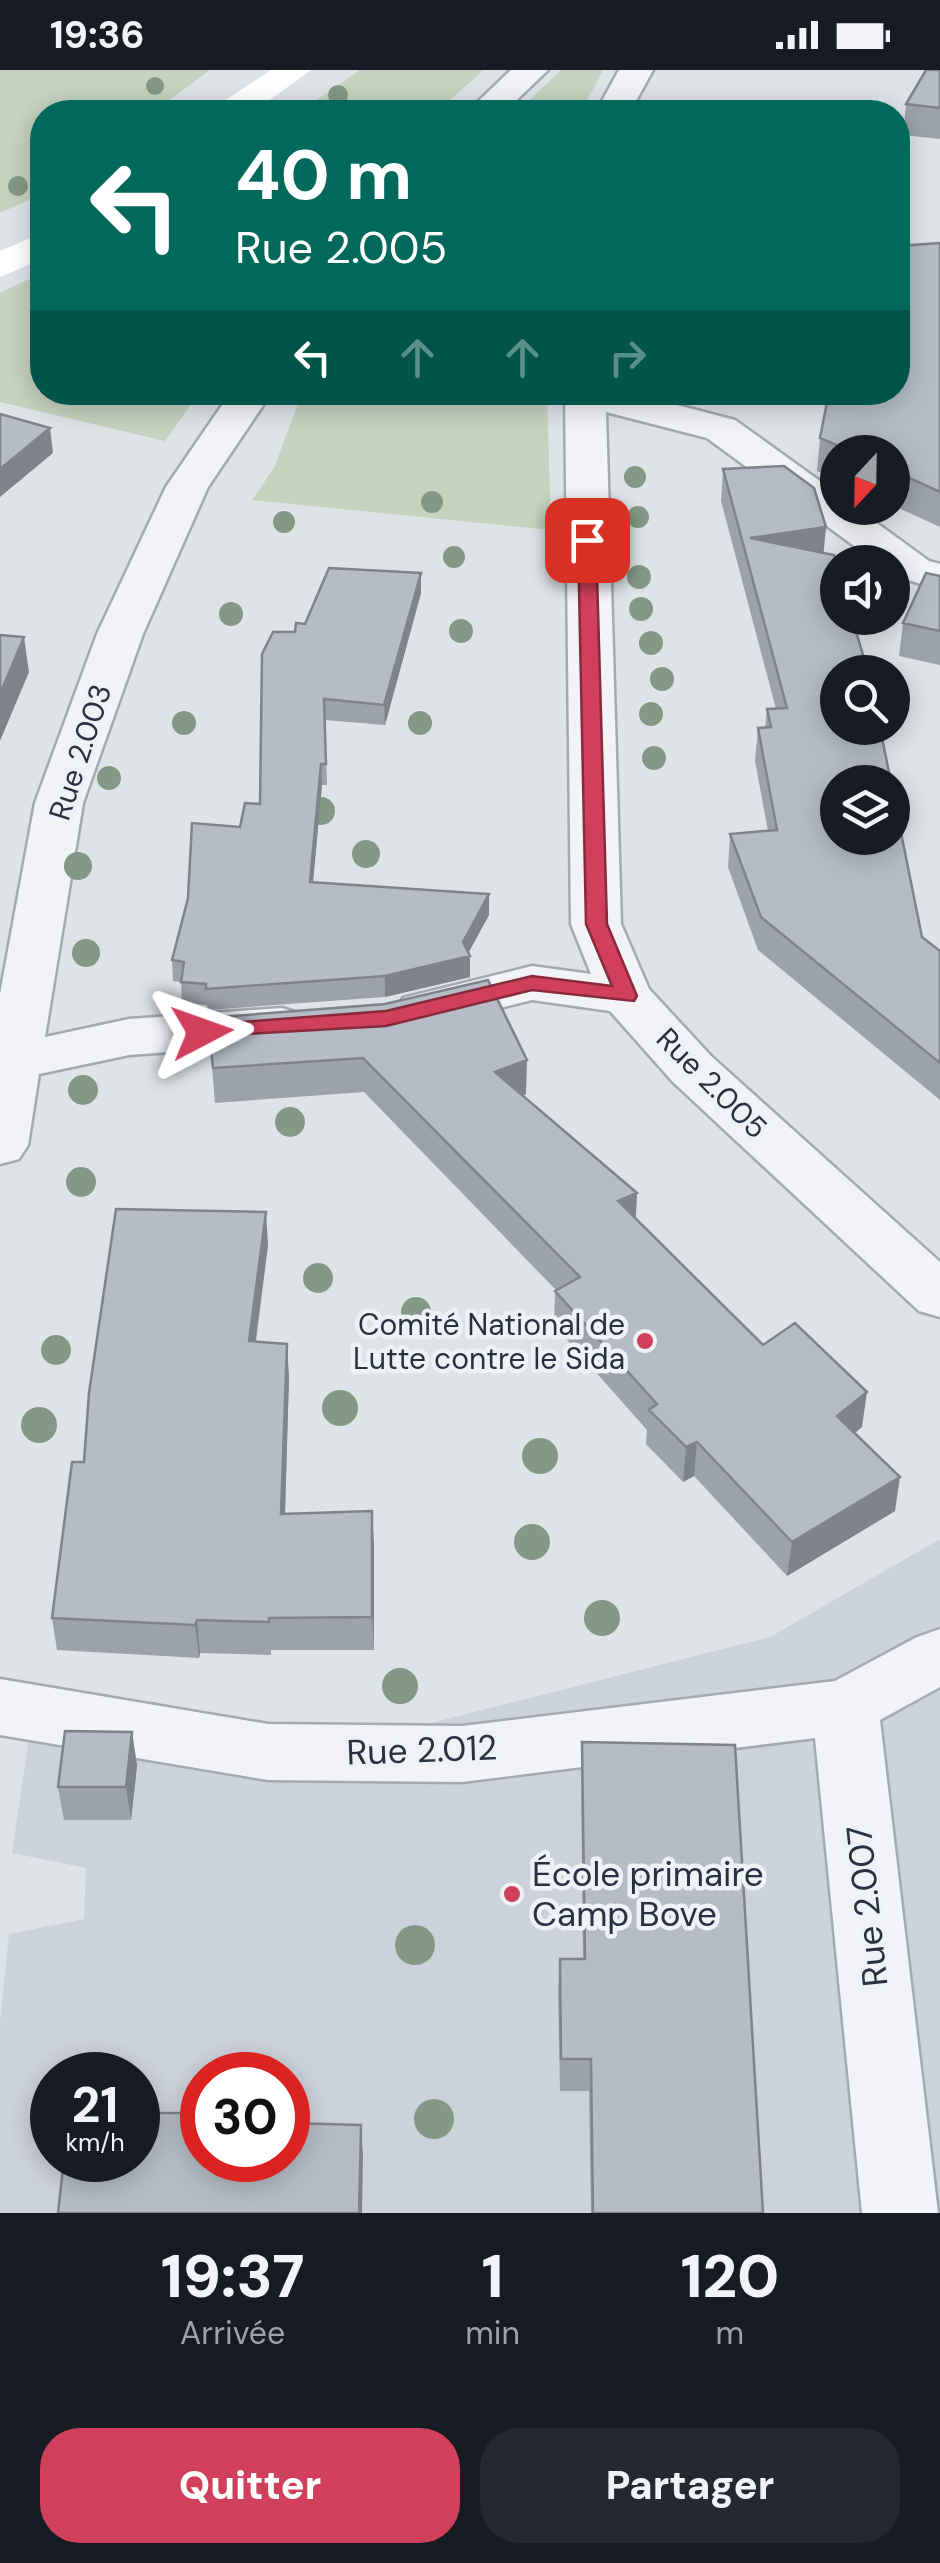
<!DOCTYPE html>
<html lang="fr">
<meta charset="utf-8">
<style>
:root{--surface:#171b24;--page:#242831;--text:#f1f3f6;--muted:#9ea1a6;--accent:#d0405c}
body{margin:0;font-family:"DM Sans",sans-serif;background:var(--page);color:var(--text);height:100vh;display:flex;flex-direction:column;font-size:38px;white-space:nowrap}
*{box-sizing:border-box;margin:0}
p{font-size:32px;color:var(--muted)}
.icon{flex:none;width:55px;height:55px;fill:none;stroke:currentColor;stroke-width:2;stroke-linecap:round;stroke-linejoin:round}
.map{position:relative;height:2143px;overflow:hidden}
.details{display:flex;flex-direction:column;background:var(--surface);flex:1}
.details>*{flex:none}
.guide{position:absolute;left:30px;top:30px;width:880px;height:305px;border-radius:40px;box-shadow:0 5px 25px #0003;background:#00695c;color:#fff;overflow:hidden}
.needle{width:65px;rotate:202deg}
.buttons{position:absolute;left:820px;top:365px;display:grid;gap:20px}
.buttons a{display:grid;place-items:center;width:90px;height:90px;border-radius:50%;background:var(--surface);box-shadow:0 5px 25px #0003;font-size:50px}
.speed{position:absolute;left:30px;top:1982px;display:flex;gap:20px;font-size:50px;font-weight:700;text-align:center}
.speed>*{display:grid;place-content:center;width:130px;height:130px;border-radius:50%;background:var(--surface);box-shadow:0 5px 25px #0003;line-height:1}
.speed small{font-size:25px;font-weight:400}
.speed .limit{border:15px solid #d22;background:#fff;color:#111}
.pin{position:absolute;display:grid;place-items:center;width:85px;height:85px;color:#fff;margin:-42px;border-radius:20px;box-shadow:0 5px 15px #0006}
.me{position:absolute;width:110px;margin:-55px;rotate:86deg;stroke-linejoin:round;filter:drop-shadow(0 0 8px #0008)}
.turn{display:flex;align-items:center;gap:35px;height:210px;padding:0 40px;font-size:45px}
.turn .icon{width:130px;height:130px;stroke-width:2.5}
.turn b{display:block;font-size:70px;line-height:85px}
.lanes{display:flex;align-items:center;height:95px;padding:0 40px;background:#0003;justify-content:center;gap:50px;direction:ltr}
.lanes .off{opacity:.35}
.eta{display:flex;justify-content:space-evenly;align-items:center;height:170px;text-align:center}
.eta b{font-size:60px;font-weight:800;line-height:70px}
.cta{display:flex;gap:20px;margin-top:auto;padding:20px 40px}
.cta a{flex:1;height:115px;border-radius:40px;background:var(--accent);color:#fff;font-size:40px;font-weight:800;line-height:115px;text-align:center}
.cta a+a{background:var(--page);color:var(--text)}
.status{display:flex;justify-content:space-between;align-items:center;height:70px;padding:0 50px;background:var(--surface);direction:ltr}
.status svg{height:28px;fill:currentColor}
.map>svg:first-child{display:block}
</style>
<div class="status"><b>19:36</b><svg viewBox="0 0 49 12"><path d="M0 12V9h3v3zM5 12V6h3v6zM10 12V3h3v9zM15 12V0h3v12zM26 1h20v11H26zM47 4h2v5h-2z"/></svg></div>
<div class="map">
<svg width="940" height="2143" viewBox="0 0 940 2143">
<rect width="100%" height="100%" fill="#dee3e8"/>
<path fill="#ccd2da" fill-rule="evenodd" d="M 940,1469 L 940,2143 L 0,2143 L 0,1951 L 9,1864 L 84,1849 L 86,1798 L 12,1783 L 30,1661 L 399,1661 L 770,1567 ZM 52,2005 L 138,2005 L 138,2090 L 52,2090 ZM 202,2005 L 288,2005 L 288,2090 L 202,2090 Z"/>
<path fill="#c5d2bf" d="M 0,0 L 210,0 L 153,42 L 42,42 L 42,124 L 0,143 Z
M 360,0 L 484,0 L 436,42 L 299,42 Z
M 561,0 L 603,0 L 581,42 L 517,42 Z
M 42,203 L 42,322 L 199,323 L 165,371 L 0,332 L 0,223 Z
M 302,323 L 547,323 L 551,460 L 252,430 L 274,398 Z"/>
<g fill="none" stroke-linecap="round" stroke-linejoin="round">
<g stroke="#a3aab2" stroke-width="5">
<path id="minor" d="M 511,0 L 548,0 L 504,42 L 467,42 Z
M 619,0 L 653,0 L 630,42 L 596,42 Z
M 231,322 L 272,322 L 208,417 L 143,564 L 83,733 L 45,967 L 129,949 L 282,938 L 301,944 L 308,956 L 301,968 L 282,974 L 129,985 L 39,1004 L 28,1075 L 19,1089 L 0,1094 L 0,924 L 35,733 L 97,564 L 166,417 Z
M 565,322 L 627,322 L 735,350 L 838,424 L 838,438 L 856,438 L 929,491 L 940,494 L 940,520 L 892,505 L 892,492 L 876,492 L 707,368 L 606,342 L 621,854 L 649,919 L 711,986 L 940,1192 L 940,1247 L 919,1241 L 673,1012 L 610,941 L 532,930 L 422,957 L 403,952 L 396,940 L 403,928 L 532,896 L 591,904 L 571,854 Z
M 940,1559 L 940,1617 L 880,1650 L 938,2143 L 862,2143 L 815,1668 L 462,1712 L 268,1710 L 0,1665 L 0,1609 L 268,1654 L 462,1656 L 835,1611 L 917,1567 Z"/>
</g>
<use href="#minor" fill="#f1f3f6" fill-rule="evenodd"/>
<path fill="#fff" fill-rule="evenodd" d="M 271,0 L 311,0 L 253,42 L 213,42 L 218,35 Z
M 42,163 L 42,189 L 0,207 L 0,181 Z"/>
</g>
<g fill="#859885">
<circle cx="155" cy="16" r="9"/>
<circle cx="338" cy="25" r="10"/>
<circle cx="18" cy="116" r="10"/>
<circle cx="635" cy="407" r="11"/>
<circle cx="432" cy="432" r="11"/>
<circle cx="638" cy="447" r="11"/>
<circle cx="284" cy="452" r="11"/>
<circle cx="454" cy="487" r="11"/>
<circle cx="639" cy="507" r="12"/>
<circle cx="641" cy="539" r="12"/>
<circle cx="231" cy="544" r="12"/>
<circle cx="461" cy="561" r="12"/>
<circle cx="651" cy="573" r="12"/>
<circle cx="662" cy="609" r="12"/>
<circle cx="651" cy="644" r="12"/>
<circle cx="184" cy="653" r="12"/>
<circle cx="420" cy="653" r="12"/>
<circle cx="654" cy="688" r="12"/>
<circle cx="109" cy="708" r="12"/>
<circle cx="321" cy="741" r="14"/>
<circle cx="366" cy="784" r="14"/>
<circle cx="78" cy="796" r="14"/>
<circle cx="86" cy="883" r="14"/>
<circle cx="83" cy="1020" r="15"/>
<circle cx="290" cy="1052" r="15"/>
<circle cx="81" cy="1112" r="15"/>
<circle cx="318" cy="1208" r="15"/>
<circle cx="416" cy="1242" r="15"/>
<circle cx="56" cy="1280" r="15"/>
<circle cx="340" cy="1338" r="18"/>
<circle cx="39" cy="1355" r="18"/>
<circle cx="540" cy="1386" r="18"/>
<circle cx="532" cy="1472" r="18"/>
<circle cx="602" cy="1548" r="18"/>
<circle cx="400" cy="1616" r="18"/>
<circle cx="415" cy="1875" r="20"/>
<circle cx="434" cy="2049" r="20"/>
</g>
<path fill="#9ca2a9" d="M 940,0 L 940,69 L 903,65 L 906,34 Z
M 940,173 L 940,457 L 892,435 L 892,382 L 838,382 L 838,410 L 817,401 L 820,368 Z
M 723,399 L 823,483 L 922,867 L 940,881 L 940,1030 L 758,880 L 728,797 L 730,764 L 768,761 L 755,691 L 758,658 L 765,658 L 767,639 L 776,639 L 721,431 Z
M 421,503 L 421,523 L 385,655 L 325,650 L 327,715 L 322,715 L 313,812 L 489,845 L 468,883 L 470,907 L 385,927 L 208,940 L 207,935 L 182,933 L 181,912 L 173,911 L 172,890 L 240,757 L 260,734 L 295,562 L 305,554 Z
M 940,506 L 940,595 L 899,586 L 903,553 Z
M 208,948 L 526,1024 L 523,1026 L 637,1123 L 636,1148 L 763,1275 L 862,1357 L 855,1363 L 895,1441 L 787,1506 L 694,1406 L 683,1412 L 646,1374 L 647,1360 L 554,1255 L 555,1221 L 556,1220 L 364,1022 L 215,1033 Z
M 268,1175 L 256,1272 L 289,1307 L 285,1444 L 372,1441 L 374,1580 L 271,1580 L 271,1585 L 200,1583 L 199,1588 L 57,1580 L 52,1548 L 84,1392 Z
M 132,1662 L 137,1696 L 131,1750 L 64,1750 L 58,1717 Z
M 582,1672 L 763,2143 L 591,2143 L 589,2021 L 560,2021 L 558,1921 L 560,1889 L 583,1889 L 581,1706 Z"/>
<path fill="#7f848a" d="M 50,358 L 53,383 L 0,427 L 0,399 Z
M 826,457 L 823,489 L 750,468 Z
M 421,503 L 421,523 L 385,655 L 384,635 Z
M 24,567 L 29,602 L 0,671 L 0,624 Z
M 321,694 L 322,715 L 311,833 L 310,812 Z
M 489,824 L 489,845 L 466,887 L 470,886 L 470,907 L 385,927 L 385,906 L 463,872 Z
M 527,990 L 526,1024 L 494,1037 L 495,1002 Z
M 637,1123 L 635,1158 L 618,1131 Z
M 266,1142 L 268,1175 L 251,1304 L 249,1271 Z
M 287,1274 L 289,1307 L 284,1477 L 281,1444 Z
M 867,1322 L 862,1357 L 832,1381 L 837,1346 Z
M 697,1372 L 694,1406 L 683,1412 L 686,1377 Z
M 900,1407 L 895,1441 L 787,1506 L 792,1472 Z
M 372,1441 L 374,1474 L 374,1580 L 372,1547 Z
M 197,1550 L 200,1583 L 199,1588 L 195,1555 Z
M 132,1662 L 137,1696 L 131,1750 L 126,1717 Z
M 361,2055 L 363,2086 L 362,2143 L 359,2143 Z"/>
<path fill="#b5bcc5" stroke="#7f848a" stroke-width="2.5" d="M 926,0 L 940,0 L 940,38 L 906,34 Z
M 940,173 L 940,422 L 892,400 L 892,382 L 852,382 L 820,368 L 829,322 L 898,322 L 898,176 Z
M 0,344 L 50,358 L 0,399 Z
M 784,396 L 814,418 L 826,457 L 750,468 L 834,485 L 838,497 L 838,548 L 852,548 L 868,602 L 838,602 L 838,658 L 880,658 L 891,712 L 838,712 L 838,768 L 892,768 L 892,718 L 922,867 L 940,881 L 940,993 L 761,847 L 730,764 L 777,760 L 758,658 L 771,657 L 767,639 L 787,638 L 723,399 Z
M 329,498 L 421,503 L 384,635 L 324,629 L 326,694 L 321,694 L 310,812 L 489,824 L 463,872 L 470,886 L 385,906 L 206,919 L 206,914 L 181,912 L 184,892 L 172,890 L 188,828 L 192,753 L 240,757 L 245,733 L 260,734 L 262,584 L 273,562 L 295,562 L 296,553 L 305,554 Z
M 926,503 L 940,506 L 940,561 L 903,553 Z
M 0,565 L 24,567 L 0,624 Z
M 488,910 L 527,990 L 495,1002 L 637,1123 L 618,1131 L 763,1275 L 795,1253 L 867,1322 L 837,1346 L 900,1407 L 792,1472 L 697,1372 L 686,1377 L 649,1340 L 657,1334 L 555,1221 L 580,1207 L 363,988 L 213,998 L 208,948 L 385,934 Z
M 116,1139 L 266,1142 L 249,1271 L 287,1274 L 281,1444 L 372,1441 L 372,1547 L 269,1548 L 269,1552 L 197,1550 L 195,1555 L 52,1548 L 72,1392 L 84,1392 L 89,1323 Z
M 65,1661 L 132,1662 L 126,1717 L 58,1717 Z
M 582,1672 L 735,1675 L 763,2143 L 593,2143 L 591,1989 L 561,1989 L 560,1889 L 585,1889 Z
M 138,2043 L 202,2043 L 202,2090 L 288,2090 L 288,2053 L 361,2055 L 359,2143 L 58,2143 L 64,2090 L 138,2090 Z"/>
<path fill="#d0405c" stroke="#872a3c" stroke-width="2.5" d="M 587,464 L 596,470 L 607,854 L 637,926 L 634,931 L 532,920 L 386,956 L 195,967 L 192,962 L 195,957 L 202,955 L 386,941 L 532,906 L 612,916 L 586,854 L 578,470 Z"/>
<g fill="#d0405c" stroke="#eef1f6" stroke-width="4">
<circle cx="645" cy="1271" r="10"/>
<circle cx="512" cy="1824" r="10"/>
</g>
<g text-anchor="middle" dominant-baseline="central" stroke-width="9" stroke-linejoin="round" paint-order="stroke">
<g font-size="30" fill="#27313f" stroke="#eef1f6">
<text transform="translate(80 682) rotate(-72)">Rue 2.003</text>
<text transform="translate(712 1013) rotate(45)">Rue 2.005</text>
</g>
<g font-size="30" fill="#27313f" stroke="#eef1f6" text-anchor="end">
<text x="625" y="1254">Comité National de<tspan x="625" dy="34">Lutte contre le Sida</tspan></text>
</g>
<g font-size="35" fill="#27313f" stroke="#eef1f6">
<text transform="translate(422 1680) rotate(-2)">Rue 2.012</text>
<text transform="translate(867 1836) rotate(-96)">Rue 2.007</text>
</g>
<g font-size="35" fill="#27313f" stroke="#eef1f6" text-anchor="start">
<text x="532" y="1804">École primaire<tspan x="532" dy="40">Camp Bove</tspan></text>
</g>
</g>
</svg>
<div class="buttons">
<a><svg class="needle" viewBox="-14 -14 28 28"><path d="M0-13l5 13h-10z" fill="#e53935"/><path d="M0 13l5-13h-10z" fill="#9ea1a6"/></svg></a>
<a><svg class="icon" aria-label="sound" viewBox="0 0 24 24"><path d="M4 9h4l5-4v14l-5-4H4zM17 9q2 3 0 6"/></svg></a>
<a><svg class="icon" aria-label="search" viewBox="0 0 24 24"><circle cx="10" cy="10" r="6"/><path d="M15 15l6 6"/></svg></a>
<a><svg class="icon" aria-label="layers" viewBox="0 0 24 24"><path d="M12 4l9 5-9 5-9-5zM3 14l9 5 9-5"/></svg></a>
</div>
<div class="speed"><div>21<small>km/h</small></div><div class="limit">30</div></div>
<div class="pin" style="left:587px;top:470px;background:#d93025"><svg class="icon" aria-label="arrive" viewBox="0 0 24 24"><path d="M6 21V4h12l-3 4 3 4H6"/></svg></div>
<svg class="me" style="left:202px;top:962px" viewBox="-20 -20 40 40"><path d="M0-17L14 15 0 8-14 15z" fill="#d0405c" stroke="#fff" stroke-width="4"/></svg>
<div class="guide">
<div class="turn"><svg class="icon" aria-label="left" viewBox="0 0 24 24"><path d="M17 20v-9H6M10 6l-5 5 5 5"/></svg><div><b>40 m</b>Rue 2.005</div></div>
<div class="lanes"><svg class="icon" aria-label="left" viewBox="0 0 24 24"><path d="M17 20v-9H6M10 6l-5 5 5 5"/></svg><svg class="icon off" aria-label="ahead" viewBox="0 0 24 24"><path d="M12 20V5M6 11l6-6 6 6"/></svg><svg class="icon off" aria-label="ahead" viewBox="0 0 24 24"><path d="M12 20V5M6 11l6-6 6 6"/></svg><svg class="icon off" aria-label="right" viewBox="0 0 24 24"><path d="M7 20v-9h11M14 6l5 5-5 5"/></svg></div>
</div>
</div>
<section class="details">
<div class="eta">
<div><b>19:37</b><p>Arrivée</p></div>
<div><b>1</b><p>min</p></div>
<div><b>120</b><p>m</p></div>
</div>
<div class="cta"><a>Quitter</a><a>Partager</a></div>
</section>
